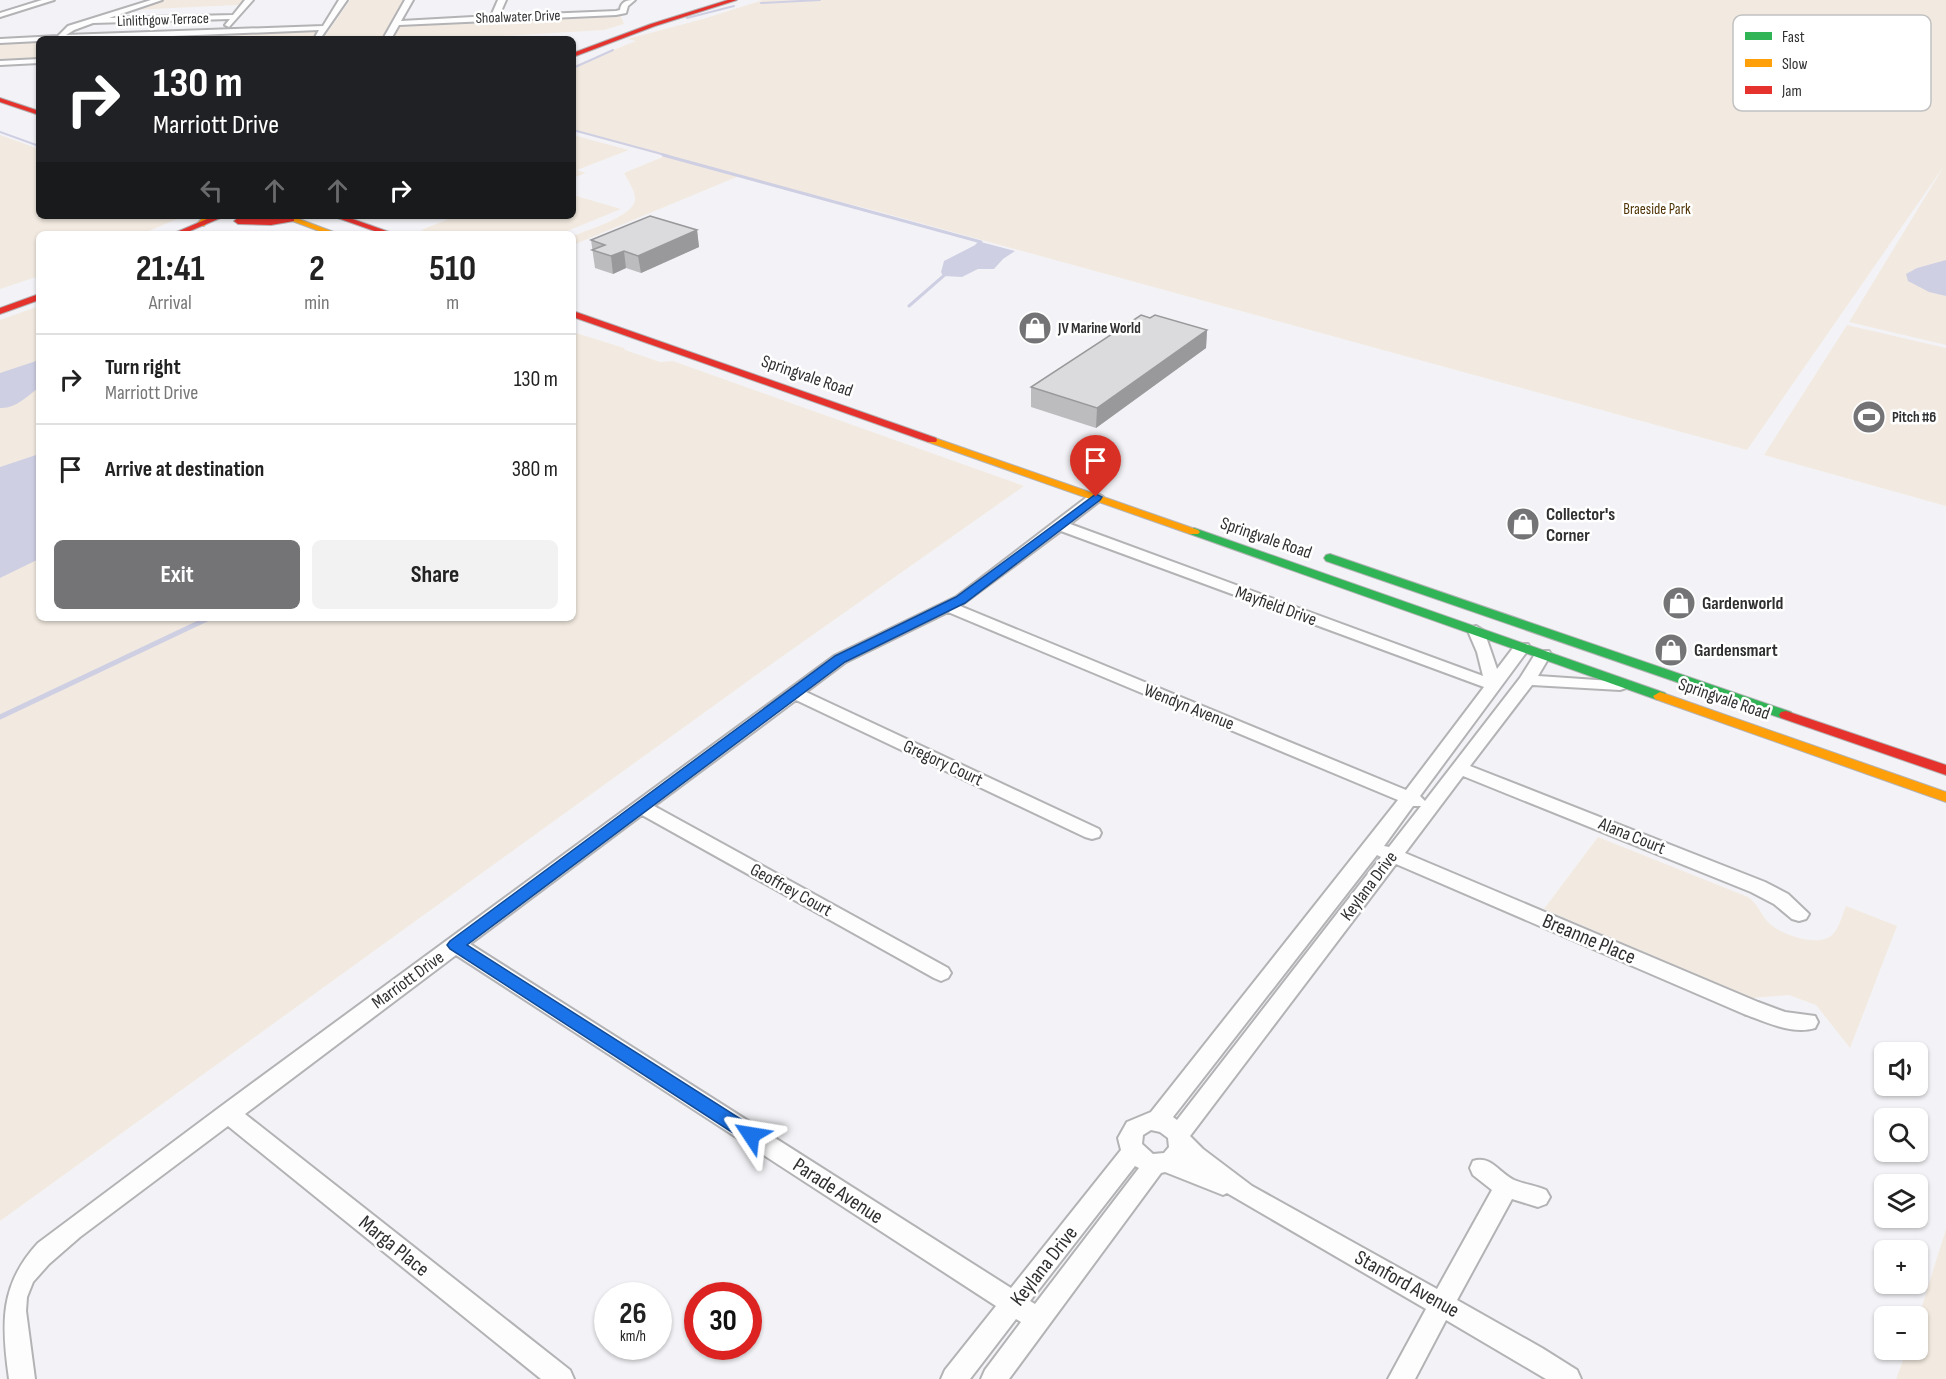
<!DOCTYPE html>
<meta charset="utf-8">
<style>
:root{--surface:#fff;--page:#f2f2f2;--text:#222;--muted:#767676;--line:#e0e0e0;--accent:#747477}
body{margin:0;font-family:"Sofia Sans Condensed",sans-serif;background:var(--page);color:var(--text);height:100vh;display:flex;flex-direction:column;font-size:22px;white-space:nowrap}
*{box-sizing:border-box;margin:0}
p{font-size:20px;color:var(--muted)}
.icon{flex:none;width:33px;height:33px;fill:none;stroke:currentColor;stroke-width:2;stroke-linecap:round;stroke-linejoin:round}
.map{position:relative;flex:1;overflow:hidden}
.sheet{position:absolute;left:36px;top:231px;width:540px;height:390px;display:flex;flex-direction:column;background:var(--surface);border-radius:9px;box-shadow:0 2px 4px #0004}
.sheet>*{flex:none}
.top-card{position:absolute;left:36px;top:36px;width:540px;height:183px;border-radius:9px;box-shadow:0 2px 4px #0004;background:#202124;color:#fff;overflow:hidden}
.tools{position:absolute;left:1874px;top:1042px;display:grid;gap:12px}
.tools a{display:grid;place-items:center;width:54px;height:54px;border-radius:9px;background:var(--surface);box-shadow:0 2px 4px #0004;font-size:30px}
.speed{position:absolute;left:594px;top:1282px;display:flex;gap:12px;font-size:30px;font-weight:700;text-align:center}
.speed>*{display:grid;place-content:center;width:78px;height:78px;border-radius:50%;background:var(--surface);box-shadow:0 2px 4px #0004;line-height:1}
.speed small{font-size:15px;font-weight:400}
.speed .limit{border:9px solid #d22;background:#fff;color:#111}
.pin{position:absolute;display:grid;place-items:center;width:51px;height:51px;color:#fff;margin:-62px -26px;border-radius:50% 50% 50% 0;rotate:-45deg;box-shadow:0 0 6px #0007}
.pin .icon{rotate:45deg}
.me{position:absolute;width:66px;margin:-33px;rotate:303deg;stroke-linejoin:round;filter:drop-shadow(0 0 4px #0008)}
.turn{display:flex;align-items:center;gap:21px;height:126px;padding:0 18px;font-size:27px}
.turn .icon{width:78px;height:78px;stroke-width:2.5}
.turn b{display:block;font-size:42px;line-height:51px}
.lanes{display:flex;align-items:center;height:57px;padding:0 18px;background:#0003;justify-content:center;gap:30px;direction:ltr}
.lanes .off{opacity:.35}
.eta{display:flex;justify-content:space-evenly;align-items:center;height:102px;text-align:center}
.eta b{font-size:36px;font-weight:700;line-height:42px}
.action{display:flex;gap:12px;margin-top:auto;padding:12px 18px}
.action a{flex:1;height:69px;border-radius:9px;background:var(--accent);color:#fff;font-size:24px;font-weight:700;line-height:69px;text-align:center}
.action a+a{background:var(--page);color:var(--text)}
ul{padding:0;list-style:none}
li{display:flex;align-items:center;gap:18px;height:90px;padding:0 18px;border-top:2px solid var(--line)}
li div{flex:1}
li b{display:block;font-size:22px}
li em{font-style:normal}
.map>svg:first-child{display:block}
</style>
<div class="map">
<svg width="1946" height="1379" viewBox="0 0 1946 1379">
<rect width="100%" height="100%" fill="#f3f3f7"/>
<path fill="#f2eae0" d="M 162,0 L 243,0 L 238,5 L 132,10 Z
M 350,0 L 407,0 L 385,39 L 323,39 Z
M 763,0 L 1946,0 L 1946,345 L 1849,322 L 1944,166 L 1747,450 L 869,209 L 739,176 L 573,245 L 573,236 C 587,230 635,216 635,199 C 635,190 628,181 624,173 L 665,156 L 573,131 L 573,66 L 636,41 L 627,39 L 703,19 Z
M 620,14 L 624,24 L 604,30 L 452,39 L 392,39 L 399,24 Z
M 319,29 L 314,39 L 105,39 Z
M 39,42 L 39,60 L 0,62 L 0,44 Z
M 0,135 L 39,149 L 39,216 L 184,216 L 142,234 L 39,234 L 39,276 L 0,289 Z
M 573,135 L 629,150 L 577,170 L 586,173 L 573,178 Z
M 573,195 L 621,209 L 560,234 L 435,234 L 421,230 L 456,216 L 573,216 Z
M 39,306 L 39,618 L 573,618 L 573,332 L 624,348 L 625,350 L 660,362 L 673,361 L 1024,486 L 773,663 L 0,1221 L 0,320 Z
M 1847,325 L 1946,348 L 1946,506 L 1764,455 Z
M 1598,837 L 1748,897 C 1758,904 1760,913 1768,922 C 1779,934 1818,948 1832,935 C 1839,929 1842,915 1846,906 L 1897,926 L 1850,1048 L 1816,1005 L 1789,995 L 1752,998 L 1544,909 Z
M 1946,1229 L 1946,1379 L 1896,1379 L 1907,1350 L 1917,1350 L 1917,1322 Z"/>
<path fill="#cfcfe4" d="M 981,242 L 1015,251 L 1003,259 L 994,269 L 978,269 L 962,277 L 943,276 L 941,272 L 944,261 Z
M 1946,260 L 1946,296 L 1929,292 L 1908,281 L 1906,274 L 1917,268 Z
M 39,360 L 39,387 C 28,396 15,409 0,408 L 0,373 Z
M 39,454 L 39,559 L 0,578 L 0,467 Z"/>
<g fill="none" stroke-linecap="round" stroke-linejoin="round">
<path stroke="#cfcfe4" stroke-width="2" d="M 761,3 L 820,0
M 687,18 L 734,6
M 573,68 L 613,50
M 573,130 L 669,156
M 0,132 L 39,146"/>
<path stroke="#cfcfe4" stroke-width="3" d="M 663,155 L 981,242 L 977,245
M 909,306 L 948,272"/>
<path stroke="#cfcfe4" stroke-width="5" d="M 0,717 L 209,618"/>
<g stroke="#b3b3b5" stroke-width="4">
<path id="street" d="M 42,0 L 54,0 L 0,17 L 0,13 Z
M 151,0 L 162,0 L 109,18 L 233,15 L 245,0 L 253,0 L 229,27 L 225,25 L 230,19 L 93,23 L 74,30 L 66,35 L 323,26 L 339,0 L 347,0 L 320,39 L 315,37 L 319,30 L 101,39 L 39,39 L 39,41 L 0,43 L 0,39 L 58,36 L 68,26 Z
M 405,0 L 413,0 L 401,21 L 491,16 L 498,0 L 506,0 L 499,16 L 616,11 L 620,10 C 621,1 627,0 635,0 L 628,6 L 626,13 L 616,15 L 399,25 L 391,39 L 383,39 Z
M 39,59 L 39,63 L 0,65 L 0,61 Z
M 1096,493 L 1103,497 L 1101,500 L 1070,524 L 1483,676 L 1477,652 L 1468,631 L 1470,628 L 1476,626 L 1484,631 L 1497,669 L 1516,644 L 1528,644 L 1530,647 L 1528,650 L 1420,796 L 1425,801 L 1520,678 L 1537,651 L 1549,651 L 1551,654 L 1538,676 L 1626,682 L 1628,685 L 1626,688 L 1620,690 L 1532,685 L 1470,766 L 1765,882 L 1788,894 L 1809,914 L 1806,919 L 1799,921 L 1792,919 L 1774,904 L 1751,892 L 1463,776 L 1405,853 L 1758,1002 L 1785,1012 L 1815,1016 L 1818,1022 L 1815,1028 C 1792,1035 1766,1022 1744,1014 L 1396,864 L 1190,1136 L 1203,1149 L 1252,1186 L 1437,1289 L 1492,1190 L 1473,1175 L 1470,1168 L 1473,1161 C 1491,1155 1499,1173 1514,1180 C 1524,1184 1536,1186 1546,1190 L 1550,1197 L 1546,1204 L 1538,1207 L 1512,1199 L 1457,1300 L 1542,1348 L 1577,1370 L 1581,1379 L 1546,1379 L 1446,1320 L 1415,1379 L 1388,1379 L 1426,1309 L 1227,1193 L 1223,1195 L 1165,1172 L 1161,1173 L 1009,1379 L 981,1379 L 985,1370 L 1021,1322 L 1016,1319 L 970,1379 L 941,1379 L 945,1370 L 996,1306 L 456,955 L 245,1114 L 570,1370 L 574,1379 L 541,1379 L 228,1126 L 80,1237 L 49,1264 L 33,1282 L 27,1297 L 26,1311 L 35,1379 L 9,1379 C 1,1323 0,1284 38,1243 L 220,1107 L 834,656 L 956,597 L 1091,494 ZM 1061,531 L 1484,687 L 1406,790 L 960,606 ZM 948,612 L 1398,800 L 1151,1112 L 1127,1122 L 1118,1138 L 1121,1150 L 1011,1288 L 470,944 L 642,815 L 934,978 L 941,981 L 948,978 L 951,973 L 948,968 L 654,806 L 796,700 L 1085,837 L 1092,839 L 1099,837 L 1101,833 L 1099,829 L 806,692 L 846,662 ZM 1413,806 L 1421,806 L 1389,847 L 1384,846 ZM 1377,855 L 1381,857 L 1177,1120 L 1173,1117 ZM 1151,1130 L 1160,1132 L 1168,1138 L 1169,1147 L 1164,1153 L 1153,1154 L 1142,1144 L 1143,1135 ZM 1135,1166 L 1139,1168 L 1035,1304 L 1030,1301 Z"/>
</g>
<g stroke="#b3b3b5" stroke-width="2">
<path id="fast" d="M 1194,528 L 1665,693 L 1667,696 L 1660,700 L 1655,699 L 1190,534 L 1188,532 Z
M 1330,554 L 1791,712 L 1793,715 L 1791,718 L 1781,718 L 1326,561 L 1324,558 L 1326,555 Z"/>
</g>
<g stroke="#b3b3b5" stroke-width="2">
<path id="slow" d="M 204,216 L 212,216 L 204,226 L 198,226 L 197,224 Z
M 279,216 L 291,216 L 339,234 L 327,234 Z
M 932,437 L 1198,530 L 1200,532 L 1198,534 L 1190,534 L 928,442 L 927,440 Z
M 1660,692 L 1946,792 L 1946,802 L 1655,699 L 1653,696 Z"/>
</g>
<g stroke="#b3b3b5" stroke-width="2">
<path id="jam" d="M 728,0 L 737,0 L 655,26 L 573,57 L 573,53 L 651,24 Z
M 0,98 L 39,111 L 39,115 L 0,102 Z
M 214,216 L 225,216 L 183,234 L 172,234 Z
M 332,216 L 344,216 L 395,234 L 383,234 Z
M 291,217 L 294,217 L 294,221 L 271,225 L 238,224 L 234,221 L 238,218 L 271,219 Z
M 39,294 L 39,300 L 0,314 L 0,308 Z
M 573,311 L 936,438 L 937,440 L 936,442 L 928,442 L 573,317 Z
M 1786,711 L 1946,765 L 1946,775 L 1781,718 L 1779,715 L 1781,712 Z"/>
</g>
<use href="#street" fill="#fdfdfe" fill-rule="evenodd"/>
<use href="#fast" fill="#30b455" fill-rule="evenodd"/>
<use href="#slow" fill="#ff9f0a" fill-rule="evenodd"/>
<use href="#jam" fill="#e5322d" fill-rule="evenodd"/>
</g>
<path fill="#bcbcbf" d="M 697,230 L 699,247 L 641,273 L 626,268 L 613,274 L 595,268 L 591,240 Z
M 1150,318 L 1207,330 L 1206,348 L 1096,428 L 1031,407 L 1031,387 Z"/>
<path fill="#99999b" d="M 697,230 L 699,247 L 641,273 L 638,256 Z
M 624,251 L 626,268 L 613,274 L 611,256 Z
M 1207,330 L 1206,348 L 1096,428 L 1097,408 Z"/>
<path fill="#dbdbde" stroke="#99999b" stroke-width="1.5" d="M 650,216 L 697,230 L 638,256 L 624,251 L 611,256 L 592,250 L 605,245 L 591,240 Z
M 1141,315 L 1150,318 L 1155,315 L 1207,330 L 1097,408 L 1031,387 Z"/>
<path fill="#1a73e8" stroke="#114b97" stroke-width="1.5" d="M 1096,494 L 1102,497 L 1100,500 L 965,603 L 845,662 L 467,945 L 758,1130 L 760,1135 L 758,1140 L 751,1143 L 744,1140 L 450,949 L 447,945 L 450,941 L 835,656 L 956,597 Z"/>
<defs>
<g id="shop-disc" transform="scale(1.725)"><circle r="9.5" fill="#747477" stroke="#fff"/><path d="M-5-2.5h2.3a2.7 3.5 0 0 1 5.4 0H5L5.5 6h-11ZM-1.5-2.5h3a1.5 2.3 0 0 0-3 0Z" fill="#fff"/></g>
<g id="stadium-disc" transform="scale(1.725)"><circle r="9.5" fill="#747477" stroke="#fff"/><path d="M0-5a6.5 5 0 1 0 0 10a6.5 5 0 1 0 0-10ZM-3.5-1.8h7v3.6h-7Z" fill="#fff"/></g>
</defs>
<g fill-rule="evenodd">
<use href="#shop-disc" x="1035" y="328"/>
<use href="#stadium-disc" x="1869" y="417"/>
<use href="#shop-disc" x="1523" y="524"/>
<use href="#shop-disc" x="1679" y="603"/>
<use href="#shop-disc" x="1671" y="650"/>
</g>
<g text-anchor="middle" dominant-baseline="central" stroke-width="5" stroke-linejoin="round" paint-order="stroke">
<g font-size="15" fill="#303032" stroke="#fff">
<text transform="translate(518 17) rotate(-2)">Shoalwater Drive</text>
<text transform="translate(163 20) rotate(-2)">Linlithgow Terrace</text>
</g>
<g font-size="15" fill="#4f3304" stroke="#fff">
<text x="1657" y="209">Braeside Park</text>
</g>
<g font-size="15" font-weight="bold" fill="#303032" stroke="#fff" text-anchor="start">
<text x="1058" y="328">JV Marine World</text>
<text x="1892" y="417">Pitch #6</text>
</g>
<g font-size="18" fill="#303032" stroke="#fff">
<text transform="translate(807 376) rotate(19)">Springvale Road</text>
<text transform="translate(1266 538) rotate(19)">Springvale Road</text>
<text transform="translate(1276 606) rotate(20)">Mayfield Drive</text>
<text transform="translate(1724 699) rotate(19)">Springvale Road</text>
<text transform="translate(1189 707) rotate(22)">Wendyn Avenue</text>
<text transform="translate(943 763) rotate(25)">Gregory Court</text>
<text transform="translate(1632 836) rotate(22)">Alana Court</text>
<text transform="translate(1369 886) rotate(-53)">Keylana Drive</text>
<text transform="translate(791 890) rotate(29)">Geoffrey Court</text>
<text transform="translate(408 980) rotate(-36)">Marriott Drive</text>
</g>
<g font-size="18" font-weight="bold" fill="#303032" stroke="#fff" text-anchor="start">
<text x="1546" y="514">Collector's<tspan x="1546" dy="21">Corner</tspan></text>
<text x="1702" y="603">Gardenworld</text>
<text x="1694" y="650">Gardensmart</text>
</g>
<g font-size="21" fill="#303032" stroke="#fff">
<text transform="translate(1589 939) rotate(23)">Breanne Place</text>
<text transform="translate(838 1191) rotate(33)">Parade Avenue</text>
<text transform="translate(394 1246) rotate(39)">Marga Place</text>
<text transform="translate(1044 1266) rotate(-52)">Keylana Drive</text>
<text transform="translate(1407 1284) rotate(29)">Stanford Avenue</text>
</g>
</g>
<rect x="1733" y="15" width="198" height="96" rx="9" fill="#fff" stroke="#c1c1c2" stroke-width="1.5"/>
<rect x="1745" y="32" width="27" height="8" fill="#30b455"/>
<rect x="1745" y="59" width="27" height="8" fill="#ff9f0a"/>
<rect x="1745" y="86" width="27" height="8" fill="#e5322d"/>
<g font-size="16" fill="#303032">
<text x="1782" y="42">Fast</text>
<text x="1782" y="69">Slow</text>
<text x="1782" y="96">Jam</text>
</g>
</svg>
<div class="tools">
<a><svg class="icon" aria-label="sound" viewBox="0 0 24 24"><path d="M4 9h4l5-4v14l-5-4H4zM17 9q2 3 0 6"/></svg></a>
<a><svg class="icon" aria-label="search" viewBox="0 0 24 24"><circle cx="10" cy="10" r="6"/><path d="M15 15l6 6"/></svg></a>
<a><svg class="icon" aria-label="layers" viewBox="0 0 24 24"><path d="M12 4l9 5-9 5-9-5zM3 14l9 5 9-5"/></svg></a>
<a>+</a>
<a>−</a>
</div>
<div class="speed"><div>26<small>km/h</small></div><div class="limit">30</div></div>
<div class="pin" style="left:1096px;top:497px;background:#d93025"><svg class="icon" aria-label="arrive" viewBox="0 0 24 24"><path d="M6 21V4h12l-3 4 3 4H6"/></svg></div>
<svg class="me" style="left:751px;top:1135px" viewBox="-20 -20 40 40"><path d="M0-17L14 15 0 8-14 15z" fill="#1a73e8" stroke="#fff" stroke-width="4"/></svg>
<div class="top-card">
<div class="turn"><svg class="icon" aria-label="right" viewBox="0 0 24 24"><path d="M7 20v-9h11M14 6l5 5-5 5"/></svg><div><b>130 m</b>Marriott Drive</div></div>
<div class="lanes"><svg class="icon off" aria-label="left" viewBox="0 0 24 24"><path d="M17 20v-9H6M10 6l-5 5 5 5"/></svg><svg class="icon off" aria-label="ahead" viewBox="0 0 24 24"><path d="M12 20V5M6 11l6-6 6 6"/></svg><svg class="icon off" aria-label="ahead" viewBox="0 0 24 24"><path d="M12 20V5M6 11l6-6 6 6"/></svg><svg class="icon" aria-label="right" viewBox="0 0 24 24"><path d="M7 20v-9h11M14 6l5 5-5 5"/></svg></div>
</div>
<section class="sheet">
<div class="eta">
<div><b>21:41</b><p>Arrival</p></div>
<div><b>2</b><p>min</p></div>
<div><b>510</b><p>m</p></div>
</div>
<ul>
<li><svg class="icon" aria-label="right" viewBox="0 0 24 24"><path d="M7 20v-9h11M14 6l5 5-5 5"/></svg><div><b>Turn right</b><p>Marriott Drive</p></div><em>130 m</em></li>
<li><svg class="icon" aria-label="arrive" viewBox="0 0 24 24"><path d="M6 21V4h12l-3 4 3 4H6"/></svg><div><b>Arrive at destination</b></div><em>380 m</em></li>
</ul>
<div class="action"><a>Exit</a><a>Share</a></div>
</section>
</div>
